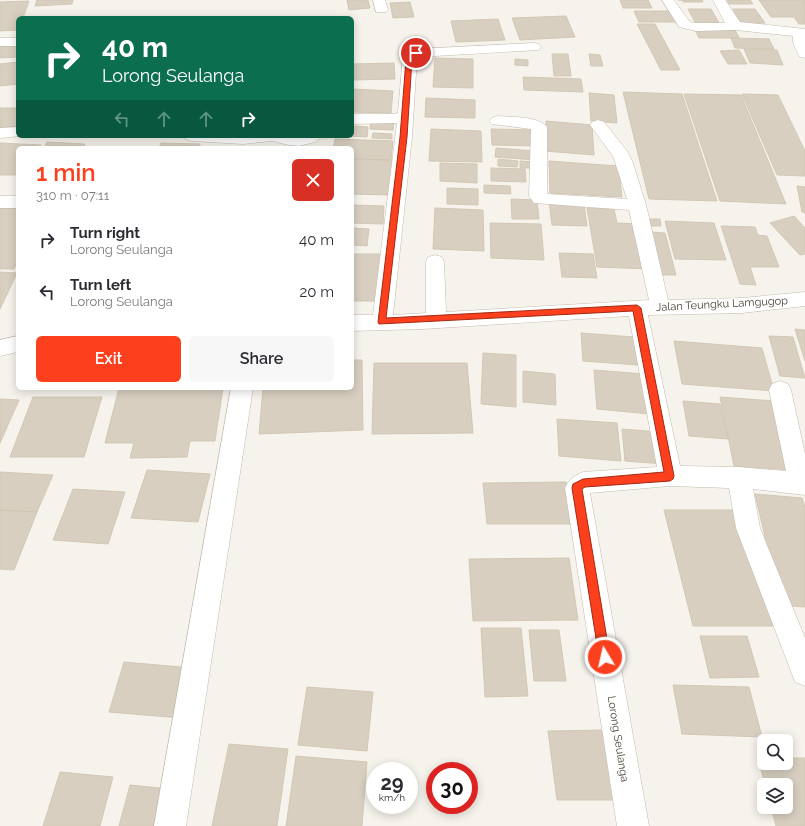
<!DOCTYPE html>
<meta charset="utf-8">
<style>
:root{--surface:#fff;--page:#f7f7f7;--text:#2b2b33;--muted:#7c7c81;--accent:#fc3f1d}
body{margin:0;font-family:Raleway,sans-serif;background:var(--page);color:var(--text);height:100vh;display:flex;flex-direction:column;font-size:15px;white-space:nowrap}
*{box-sizing:border-box;margin:0}
p{font-size:13px;color:var(--muted)}
.icon{flex:none;width:22px;height:22px;fill:none;stroke:currentColor;stroke-width:2;stroke-linecap:round;stroke-linejoin:round}
.map{position:relative;flex:1;overflow:hidden}
.drawer{position:absolute;left:16px;top:146px;width:338px;height:244px;display:flex;flex-direction:column;background:var(--surface);border-radius:6px;box-shadow:0 2px 10px #0003}
.drawer>*{flex:none}
.hud{position:absolute;left:16px;top:16px;width:338px;height:122px;border-radius:6px;box-shadow:0 2px 10px #0003;background:#0b6e4f;color:#fff;overflow:hidden}
.controls{position:absolute;left:757px;top:734px;display:grid;gap:8px}
.controls a{display:grid;place-items:center;width:36px;height:36px;border-radius:6px;background:var(--surface);box-shadow:0 2px 10px #0003;font-size:20px}
.speed{position:absolute;left:366px;top:762px;display:flex;gap:8px;font-size:20px;font-weight:700;text-align:center}
.speed>*{display:grid;place-content:center;width:52px;height:52px;border-radius:50%;background:var(--surface);box-shadow:0 2px 10px #0003;line-height:1}
.speed small{font-size:10px;font-weight:400}
.speed .limit{border:6px solid #d22;background:#fff;color:#111}
.pin{position:absolute;display:grid;place-items:center;width:34px;height:34px;color:#fff;margin:-17px;border:2px solid #fff;border-radius:50%;box-shadow:0 1px 4px #0007}
.me{position:absolute;width:44px;margin:-22px;rotate:351deg;stroke-linejoin:round;filter:drop-shadow(0 0 3px #0008)}
.turn{display:flex;align-items:center;gap:14px;height:84px;padding:0 20px;font-size:18px}
.turn .icon{width:52px;height:52px;stroke-width:2.5}
.turn b{display:block;font-size:28px;line-height:34px}
.lanes{display:flex;align-items:center;height:38px;padding:0 20px;background:#0003;justify-content:center;gap:20px;direction:ltr}
.lanes .off{opacity:.35}
.round{display:grid;place-items:center;flex:none;width:42px;height:42px;border-radius:6px;background:var(--page)}
.head{display:flex;align-items:center;justify-content:space-between;height:68px;padding:0 20px}
h1{font-size:24px;font-weight:600;line-height:30px;color:var(--accent)}
.primary-button{display:flex;gap:8px;margin-top:auto;padding:8px 20px}
.primary-button a{flex:1;height:46px;border-radius:6px;background:var(--accent);color:#fff;font-size:16px;font-weight:600;line-height:46px;text-align:center}
.primary-button a+a{background:var(--page);color:var(--text)}
ul{padding:0;list-style:none}
li{display:flex;align-items:center;gap:12px;height:52px;padding:0 20px}
li div{flex:1}
li b{display:block;font-size:15px}
li em{font-style:normal}
.map>svg:first-child{display:block}
</style>
<div class="map">
<svg width="805" height="826" viewBox="0 0 805 826">
<rect width="100%" height="100%" fill="#f6f3ec"/>
<path fill="#d8cfc1" stroke="#d3c7b4" d="M 37,0 L 73,0 L 72,4 L 35,6 Z
M 347,0 L 368,0 L 370,8 L 349,10 Z
M 620,0 L 648,0 L 652,8 L 623,8 Z
M 678,0 L 702,0 L 703,2 L 683,2 L 682,0 Z
M 727,0 L 750,0 L 753,4 L 729,4 Z
M 759,0 L 805,0 L 805,24 L 799,24 L 794,17 L 771,17 Z
M 29,1 L 23,18 L 18,18 L 18,30 L 0,31 L 0,2 Z
M 410,2 L 414,17 L 393,18 L 390,3 Z
M 688,9 L 711,9 L 719,23 L 696,24 Z
M 733,9 L 755,9 L 765,23 L 741,24 Z
M 634,11 L 675,11 L 680,22 L 639,22 Z
M 566,16 L 575,37 L 520,40 L 512,18 Z
M 498,19 L 505,40 L 456,42 L 451,21 Z
M 637,24 L 655,24 L 680,70 L 661,70 Z
M 695,30 L 735,30 L 739,38 L 699,38 Z
M 731,38 L 769,39 L 774,49 L 735,48 Z
M 18,45 L 18,57 L 0,58 L 0,46 Z
M 744,49 L 777,50 L 783,65 L 750,63 Z
M 739,50 L 747,64 L 728,64 L 720,51 Z
M 552,54 L 568,54 L 571,76 L 554,76 Z
M 589,54 L 600,55 L 603,66 L 591,66 Z
M 435,58 L 473,59 L 473,88 L 433,87 Z
M 515,59 L 528,60 L 528,66 L 515,65 Z
M 18,62 L 18,84 L 0,86 L 0,64 Z
M 394,63 L 395,79 L 352,80 L 352,64 Z
M 523,77 L 581,79 L 583,92 L 524,90 Z
M 352,89 L 393,91 L 391,113 L 352,112 Z
M 623,92 L 682,94 L 717,201 L 649,199 Z
M 589,93 L 614,95 L 617,123 L 591,121 Z
M 684,94 L 741,95 L 786,204 L 720,201 Z
M 742,94 L 778,95 L 805,151 L 805,176 L 777,175 Z
M 426,98 L 475,100 L 475,118 L 425,117 Z
M 0,108 L 18,108 L 18,128 L 0,128 Z
M 371,121 L 394,121 L 393,130 L 370,129 Z
M 546,121 L 592,125 L 594,155 L 545,151 Z
M 352,126 L 368,127 L 367,137 L 348,136 L 352,136 Z
M 431,129 L 481,131 L 482,162 L 429,161 Z
M 491,129 L 536,130 L 537,146 L 492,145 Z
M 373,133 L 392,134 L 392,139 L 372,138 Z
M 335,139 L 393,141 L 391,160 L 352,159 L 352,148 L 333,148 Z
M 47,142 L 85,144 L 83,148 L 44,148 Z
M 0,143 L 41,145 L 39,148 L 18,148 L 18,175 L 0,175 Z
M 161,143 L 200,144 L 199,148 L 159,148 Z
M 496,148 L 536,151 L 535,160 L 495,157 Z
M 352,159 L 392,160 L 389,195 L 352,194 Z
M 498,159 L 518,161 L 517,167 L 498,166 Z
M 520,161 L 535,162 L 536,168 L 520,168 Z
M 549,161 L 618,166 L 622,197 L 550,193 Z
M 440,163 L 477,164 L 477,183 L 440,181 Z
M 491,168 L 525,169 L 526,182 L 491,181 Z
M 484,185 L 510,186 L 511,194 L 484,193 Z
M 797,186 L 805,187 L 805,213 L 802,212 Z
M 447,188 L 478,189 L 478,205 L 447,204 Z
M 511,199 L 537,200 L 539,219 L 512,219 Z
M 549,202 L 584,204 L 587,226 L 552,225 Z
M 352,205 L 384,206 L 383,224 L 352,223 Z
M 0,208 L 18,208 L 18,260 L 14,269 L 0,269 Z
M 435,208 L 483,210 L 484,251 L 433,249 Z
M 587,208 L 614,209 L 617,223 L 639,224 L 649,269 L 597,267 Z
M 794,216 L 805,228 L 805,254 L 800,255 L 770,223 Z
M 648,219 L 660,219 L 661,226 L 650,226 Z
M 665,221 L 714,223 L 726,260 L 675,259 Z
M 490,223 L 541,224 L 544,260 L 491,258 Z
M 721,226 L 755,227 L 758,235 L 767,236 L 779,267 L 750,267 L 756,285 L 740,284 Z
M 352,228 L 369,229 L 367,246 L 352,245 Z
M 650,232 L 665,233 L 676,275 L 660,275 Z
M 559,253 L 593,254 L 597,278 L 562,277 Z
M 352,254 L 381,254 L 379,301 L 352,301 Z
M 0,272 L 17,273 L 0,309 Z
M 795,329 L 805,330 L 805,361 Z
M 581,333 L 634,337 L 638,365 L 583,361 Z
M 769,336 L 793,337 L 805,378 L 780,376 Z
M 674,341 L 762,348 L 774,391 L 682,384 Z
M 483,353 L 516,355 L 516,407 L 481,404 Z
M 352,360 L 362,360 L 363,430 L 259,434 L 263,388 L 352,388 Z
M 374,363 L 467,363 L 473,433 L 372,434 Z
M 594,370 L 644,374 L 650,414 L 597,409 Z
M 523,371 L 555,374 L 556,405 L 523,402 Z
M 119,388 L 223,388 L 215,441 L 190,441 L 187,457 L 130,458 L 134,443 L 105,443 Z
M 33,397 L 102,397 L 84,457 L 10,457 Z
M 720,397 L 774,401 L 793,470 L 734,466 Z
M 0,399 L 19,400 L 0,443 Z
M 683,401 L 720,404 L 728,439 L 689,436 Z
M 557,419 L 617,423 L 621,461 L 559,456 Z
M 622,429 L 659,432 L 664,464 L 625,461 Z
M 147,470 L 210,474 L 198,522 L 131,518 Z
M 0,472 L 53,475 L 37,512 L 0,510 Z
M 566,482 L 573,524 L 487,524 L 483,483 Z
M 73,489 L 125,492 L 108,544 L 53,540 Z
M 755,494 L 802,498 L 805,507 L 805,607 L 781,605 Z
M 0,510 L 37,512 L 14,570 L 0,569 Z
M 664,510 L 738,510 L 774,626 L 693,626 Z
M 569,558 L 578,620 L 473,621 L 469,559 Z
M 481,628 L 521,628 L 528,696 L 485,697 Z
M 529,630 L 559,630 L 566,681 L 534,681 Z
M 700,636 L 747,636 L 759,677 L 710,678 Z
M 124,662 L 192,668 L 181,718 L 109,712 Z
M 673,685 L 749,687 L 762,737 L 682,734 Z
M 307,687 L 373,692 L 367,751 L 298,745 Z
M 605,730 L 617,800 L 557,800 L 548,731 Z
M 229,744 L 288,749 L 277,826 L 212,826 Z
M 296,756 L 367,762 L 362,826 L 286,826 Z
M 758,758 L 764,758 L 764,763 L 786,763 L 786,758 L 805,758 L 805,826 L 776,826 L 771,807 L 786,807 L 786,785 L 765,785 Z
M 60,772 L 113,777 L 100,826 L 43,826 Z
M 130,785 L 170,789 L 162,826 L 119,826 Z"/>
<g fill="none" stroke-linecap="round" stroke-linejoin="round">
<g stroke="#c2bbae" stroke-width="1">
<path id="minor" d="M 373,0 L 385,0 L 388,9 L 386,12 L 376,12 Z
M 662,0 L 674,0 L 689,21 L 693,23 L 725,23 L 713,0 L 725,0 L 740,22 L 805,29 L 805,58 L 800,57 C 796,50 792,44 793,36 L 736,30 L 696,31 L 679,27 Z
M 0,38 L 18,38 L 18,46 L 0,46 Z
M 534,43 L 539,44 L 541,47 L 539,50 L 417,57 L 412,137 L 393,315 L 426,313 L 426,262 L 428,257 L 435,255 L 442,257 L 444,262 L 446,312 L 649,300 L 629,210 L 534,203 L 529,196 L 531,129 L 492,124 L 489,121 L 492,118 L 497,116 C 510,117 539,116 547,127 L 547,194 L 627,199 L 613,156 L 590,125 L 592,122 L 598,120 L 604,122 L 627,151 L 633,163 L 646,205 L 668,300 L 742,298 L 805,292 L 805,306 L 742,313 L 648,315 L 680,466 L 739,467 L 786,471 L 769,390 L 772,384 L 780,381 L 788,384 L 791,390 L 805,454 L 805,495 L 753,489 L 760,528 L 805,638 L 805,686 L 795,682 L 736,528 L 729,488 L 670,486 L 590,493 L 649,826 L 617,826 L 565,488 C 569,479 574,476 583,472 L 657,467 L 629,316 L 423,329 L 352,331 L 352,315 L 373,315 L 397,123 L 352,124 L 352,114 L 393,114 L 398,113 L 403,55 L 405,52 L 416,49 Z
M 18,127 L 18,136 L 21,136 L 0,138 L 0,128 Z
M 183,136 L 323,136 L 315,142 L 299,146 L 289,145 L 272,141 L 243,144 L 191,141 L 185,139 Z
M 0,196 L 18,196 L 18,208 L 0,208 Z
M 18,336 L 18,352 L 0,356 L 0,340 Z
M 231,388 L 253,388 L 186,826 L 154,826 Z"/>
</g>
<use href="#minor" fill="#fff" fill-rule="evenodd"/>
</g>
<path fill="#fc3f1d" stroke="#a42913" d="M 416,51 L 419,53 L 413,56 L 412,59 L 407,137 L 386,318 L 637,305 L 641,308 L 674,476 L 673,479 L 670,481 L 585,487 L 582,489 L 610,657 L 609,661 L 605,662 L 601,661 L 599,657 L 572,488 L 573,484 L 583,479 L 664,472 L 633,311 L 379,324 L 378,322 L 400,137 L 406,59 L 408,54 Z"/>
<g text-anchor="middle" dominant-baseline="central" stroke-width="3" stroke-linejoin="round" paint-order="stroke">
<g font-size="11" fill="#4b4439" stroke="#fff">
<text transform="translate(722 304) rotate(-3)">Jalan Teungku Lamgugop</text>
<text transform="translate(618 739) rotate(81)">Lorong Seulanga</text>
</g>
</g>
</svg>
<div class="controls">
<a><svg class="icon" aria-label="search" viewBox="0 0 24 24"><circle cx="10" cy="10" r="6"/><path d="M15 15l6 6"/></svg></a>
<a><svg class="icon" aria-label="layers" viewBox="0 0 24 24"><path d="M12 4l9 5-9 5-9-5zM3 14l9 5 9-5"/></svg></a>
</div>
<div class="speed"><div>29<small>km/h</small></div><div class="limit">30</div></div>
<div class="pin" style="left:416px;top:53px;background:#d93025"><svg class="icon" aria-label="arrive" viewBox="0 0 24 24"><path d="M6 21V4h12l-3 4 3 4H6"/></svg></div>
<svg class="me" style="left:605px;top:657px" viewBox="-20 -20 40 40"><circle r="17" fill="#fc3f1d" stroke="#fff" stroke-width="3"/><path d="M0-11L8 9 0 5-8 9z" fill="#fff"/></svg>
<div class="hud">
<div class="turn"><svg class="icon" aria-label="right" viewBox="0 0 24 24"><path d="M7 20v-9h11M14 6l5 5-5 5"/></svg><div><b>40 m</b>Lorong Seulanga</div></div>
<div class="lanes"><svg class="icon off" aria-label="left" viewBox="0 0 24 24"><path d="M17 20v-9H6M10 6l-5 5 5 5"/></svg><svg class="icon off" aria-label="ahead" viewBox="0 0 24 24"><path d="M12 20V5M6 11l6-6 6 6"/></svg><svg class="icon off" aria-label="ahead" viewBox="0 0 24 24"><path d="M12 20V5M6 11l6-6 6 6"/></svg><svg class="icon" aria-label="right" viewBox="0 0 24 24"><path d="M7 20v-9h11M14 6l5 5-5 5"/></svg></div>
</div>
<section class="drawer">
<div class="head"><div><h1>1 min</h1><p>310 m · 07:11</p></div><a class="round" style="background:#d93025;color:#fff"><svg class="icon" aria-label="close" viewBox="0 0 24 24"><path d="M6 6l12 12M18 6L6 18"/></svg></a></div>
<ul>
<li><svg class="icon" aria-label="right" viewBox="0 0 24 24"><path d="M7 20v-9h11M14 6l5 5-5 5"/></svg><div><b>Turn right</b><p>Lorong Seulanga</p></div><em>40 m</em></li>
<li><svg class="icon" aria-label="left" viewBox="0 0 24 24"><path d="M17 20v-9H6M10 6l-5 5 5 5"/></svg><div><b>Turn left</b><p>Lorong Seulanga</p></div><em>20 m</em></li>
</ul>
<div class="primary-button"><a>Exit</a><a>Share</a></div>
</section>
</div>
